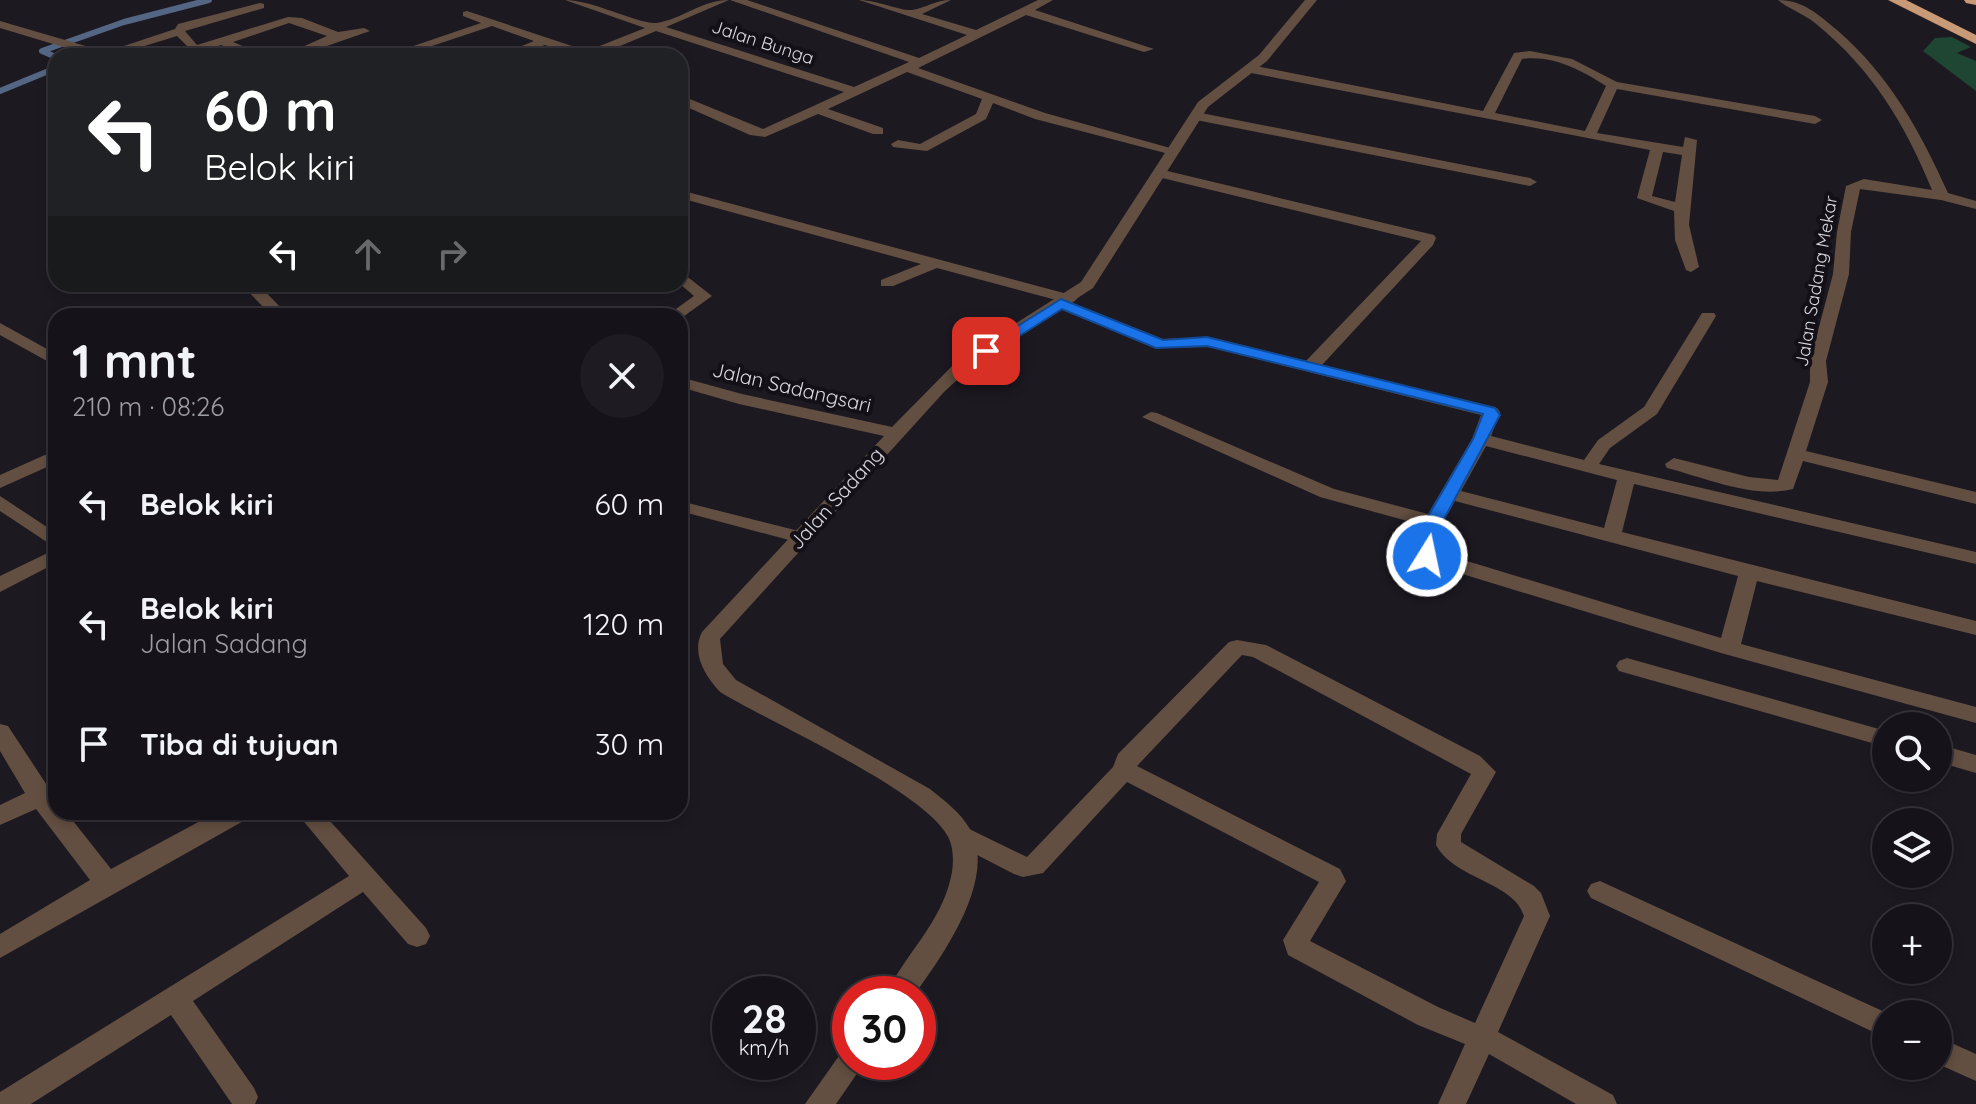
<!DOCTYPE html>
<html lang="id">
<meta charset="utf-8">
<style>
:root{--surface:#151319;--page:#1e1c22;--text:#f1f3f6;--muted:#9d9ea2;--line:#343238}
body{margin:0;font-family:Quicksand,sans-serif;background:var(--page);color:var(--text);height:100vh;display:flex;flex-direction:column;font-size:30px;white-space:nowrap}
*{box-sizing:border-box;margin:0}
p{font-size:26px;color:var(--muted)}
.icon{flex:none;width:44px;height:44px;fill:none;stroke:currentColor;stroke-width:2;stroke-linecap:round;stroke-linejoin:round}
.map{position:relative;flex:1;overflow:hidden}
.details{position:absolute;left:48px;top:308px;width:640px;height:512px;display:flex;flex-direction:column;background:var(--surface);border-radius:24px;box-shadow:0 4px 12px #0003,0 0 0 2px var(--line)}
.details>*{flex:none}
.top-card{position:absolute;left:48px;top:48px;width:640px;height:244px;border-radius:24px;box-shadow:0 4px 12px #0003,0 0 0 2px var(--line);background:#202124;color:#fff;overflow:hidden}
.buttons{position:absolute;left:1872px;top:712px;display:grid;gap:16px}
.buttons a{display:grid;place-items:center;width:80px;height:80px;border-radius:50%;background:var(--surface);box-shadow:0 4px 12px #0003,0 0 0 2px var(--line);font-size:40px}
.speed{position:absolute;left:712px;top:976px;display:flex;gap:16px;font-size:40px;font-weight:700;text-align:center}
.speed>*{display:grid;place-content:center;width:104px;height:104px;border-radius:50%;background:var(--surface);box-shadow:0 4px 12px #0003,0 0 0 2px var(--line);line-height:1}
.speed small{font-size:20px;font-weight:400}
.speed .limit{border:12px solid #d22;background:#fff;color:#111}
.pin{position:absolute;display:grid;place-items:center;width:68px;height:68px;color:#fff;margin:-34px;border-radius:16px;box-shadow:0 4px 12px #0006}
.me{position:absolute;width:88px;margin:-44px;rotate:10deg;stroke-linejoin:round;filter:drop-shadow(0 0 6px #0008)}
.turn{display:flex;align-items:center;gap:28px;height:168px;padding:0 24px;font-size:36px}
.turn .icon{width:104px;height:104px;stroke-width:2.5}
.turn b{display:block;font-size:56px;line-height:68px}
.lanes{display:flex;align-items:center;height:76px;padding:0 24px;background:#0003;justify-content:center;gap:40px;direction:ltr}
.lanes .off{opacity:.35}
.round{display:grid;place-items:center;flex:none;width:84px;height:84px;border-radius:42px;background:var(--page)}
.summary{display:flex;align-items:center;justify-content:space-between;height:136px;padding:0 24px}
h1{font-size:48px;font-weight:800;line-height:60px}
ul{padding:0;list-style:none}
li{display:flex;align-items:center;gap:24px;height:120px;padding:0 24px}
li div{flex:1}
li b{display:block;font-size:30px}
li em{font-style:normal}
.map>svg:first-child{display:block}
</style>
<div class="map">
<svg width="1976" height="1104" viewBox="0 0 1976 1104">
<rect width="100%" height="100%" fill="#1c1921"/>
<path fill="#1f4533" d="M 1952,37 L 1971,47 L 1957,53 L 1976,61 L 1976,91 L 1923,51 L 1935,38 Z"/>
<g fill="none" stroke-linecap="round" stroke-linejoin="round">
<path stroke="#536683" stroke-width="6" d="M 56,57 L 42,51 L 124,22 L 209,0
M 0,91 L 56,68"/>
<path fill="#634f41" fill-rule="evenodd" d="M 565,0 C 593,0 640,25 657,23 C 682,19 702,0 729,0 L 666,27 L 854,87 L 909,62 L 730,0 L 747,0 L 919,58 L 967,35 L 859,0 C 876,0 901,11 912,10 C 926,8 935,0 951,0 L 922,14 L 976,30 L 1038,0 L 1053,0 L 1035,10 L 1154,49 L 1144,52 L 1026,15 L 918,68 L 1045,113 L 1181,151 L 1169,154 L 1035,119 L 993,103 L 986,119 L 927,151 L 893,147 L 891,144 L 898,140 L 920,144 L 976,114 L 982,99 L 907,72 L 828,109 L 883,128 L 883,134 L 873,134 L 818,114 L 765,137 L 750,135 L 680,104 L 680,95 L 763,129 L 844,92 L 656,31 L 596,56 L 578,56 L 545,45 L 515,56 L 498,56 L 534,41 L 492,26 L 402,56 L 384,56 L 481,23 L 463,16 L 463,12 L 467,11 L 587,51 L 645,28 Z
M 1778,0 C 1803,0 1819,15 1837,30 C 1890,76 1920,131 1948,193 L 1976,201 L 1976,209 L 1941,200 L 1860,189 L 1851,232 L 1849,274 L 1826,361 L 1828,382 L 1806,451 L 1976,492 L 1976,504 L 1803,461 L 1793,489 C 1753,499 1706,478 1667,468 L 1665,464 L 1674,458 L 1749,477 L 1778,480 L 1810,382 L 1810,361 L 1833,274 L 1837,232 L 1846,186 L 1864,179 L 1932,190 C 1905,124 1872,69 1815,23 C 1804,14 1789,9 1778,0 Z
M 260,3 L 264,4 L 264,8 L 185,31 L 197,45 L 288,17 L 302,18 L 338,32 L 364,28 L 370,31 L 298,56 L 282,56 L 327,36 L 289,23 L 233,42 L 266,56 L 249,56 L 221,45 L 195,54 L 177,36 L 112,56 L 93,56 L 0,28 L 0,21 L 106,52 L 175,29 L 178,24 Z
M 1530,51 L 1572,59 L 1617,82 L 1815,116 L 1822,120 L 1815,124 L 1617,89 L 1597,133 L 1683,147 L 1685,137 L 1697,140 L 1689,225 L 1699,267 L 1691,272 L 1686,270 L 1675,240 L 1674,211 L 1637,198 L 1650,150 L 1251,73 L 1245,69 L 1251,65 L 1483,111 L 1514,53 ZM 1522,59 C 1553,55 1581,70 1606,86 L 1585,131 L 1495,113 ZM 1663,152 L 1682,155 L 1675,202 L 1652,196 Z
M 1196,112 L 1530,178 L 1537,182 L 1530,186 L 1191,119 L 1189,116 Z
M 1159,169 L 1434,235 L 1436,238 L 1433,245 L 1322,365 L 1497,408 L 1500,412 L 1491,436 L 1584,460 L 1598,440 L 1644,407 L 1702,313 L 1714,313 L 1716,316 L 1657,414 L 1610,448 L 1599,464 L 1976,552 L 1976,564 L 1634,484 L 1622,532 L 1976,621 L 1976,635 L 1757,581 L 1741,644 L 1976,707 L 1976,723 L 1721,653 L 1420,561 L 1409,547 L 1422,525 L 1320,497 L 1142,417 L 1151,412 L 1157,413 L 1334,489 L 1428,514 L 1472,439 L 1481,415 L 1209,347 L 1155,348 L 1055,307 L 1053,304 L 1056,300 L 937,268 L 893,286 L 881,286 L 881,280 L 921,264 L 680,198 L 680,190 L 1075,296 L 1077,299 L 1072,303 L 1163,339 L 1209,337 L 1306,361 L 1421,241 L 1154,176 L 1152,173 ZM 1486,446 L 1617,480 L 1604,528 L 1461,491 ZM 1455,501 L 1738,576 L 1721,638 L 1434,551 L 1429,546 Z
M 680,271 L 712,296 L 680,319 L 680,316 L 666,316 L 694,296 L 680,284 Z
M 241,284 L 258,284 L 283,310 L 275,315 L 269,313 Z
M 56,450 L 56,463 L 0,488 L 0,475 Z
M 0,496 L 56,533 L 56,548 L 0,511 Z
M 680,501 L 807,533 L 810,537 L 800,543 L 680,511 Z
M 56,549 L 56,563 L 0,592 L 0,576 Z
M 1237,640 L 1266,645 L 1480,756 L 1496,772 L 1461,834 L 1461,842 L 1534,886 L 1541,893 L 1550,916 L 1498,1032 L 1613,1095 L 1617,1104 L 1576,1104 L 1489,1054 L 1466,1104 L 1438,1104 L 1465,1044 L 1418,1025 L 1288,955 L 1283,940 L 1319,882 L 1127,782 L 1043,873 L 1023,877 L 1014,874 L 952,842 L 949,835 L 952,828 L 961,825 L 1027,857 L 1113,767 L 1118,754 L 1229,642 ZM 1242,655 L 1253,657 L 1471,774 L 1437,834 L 1436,845 C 1454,879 1514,882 1524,916 L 1475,1023 L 1438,1007 L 1310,941 L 1346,881 L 1340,869 L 1137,766 Z
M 1627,658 L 1886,731 L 1886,747 L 1619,671 L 1616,666 L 1619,661 Z
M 0,724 L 8,726 L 56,799 L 56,812 L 66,812 L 111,869 L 217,812 L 250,812 L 247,819 L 0,958 L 0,934 L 90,880 L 36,809 L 0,825 L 0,805 L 25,793 L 0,751 Z
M 1938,744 L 1976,755 L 1976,773 L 1938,762 Z
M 296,812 L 322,812 L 426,928 L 430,936 L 426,944 L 417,947 L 408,944 L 363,892 L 193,1001 L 254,1088 L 258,1097 L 255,1104 L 232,1104 L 171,1015 L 31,1104 L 0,1104 L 0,1092 L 349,876 Z
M 1600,881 L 1889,1014 L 1886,1014 L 1886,1038 L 1591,898 L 1587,891 L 1591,884 Z
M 1938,1037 L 1976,1054 L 1976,1081 L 1938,1064 Z"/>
<path fill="#634f41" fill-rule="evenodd" d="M 1305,0 L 1317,0 L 1267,61 L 1208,107 L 1093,288 L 970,368 L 944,392 L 720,639 L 723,664 L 736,680 L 930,789 C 945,801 960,812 970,829 C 998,878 943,955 915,994 L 886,994 C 906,953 941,923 951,877 C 954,864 954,846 947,835 C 921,789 771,723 720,692 C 705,676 691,653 702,632 L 884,436 L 739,404 L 680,387 L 680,377 L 742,394 L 892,427 L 958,360 L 1081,282 L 1198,102 L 1259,55 Z
M 275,305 L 293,316 L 251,316 Z
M 0,323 L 56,354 L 56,366 L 0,335 Z
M 850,1050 L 850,1062 L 865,1062 L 836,1104 L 805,1104 L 841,1053 Z"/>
<path fill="#ca9975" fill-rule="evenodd" d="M 1888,0 L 1906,0 L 1976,35 L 1976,44 Z
M 1964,0 L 1976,0 L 1976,5 L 1966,3 Z"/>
</g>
<path fill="#1a73e8" stroke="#114b97" stroke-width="2" d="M 1061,299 L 1163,340 L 1207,337 L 1495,408 L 1500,415 L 1429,547 L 1436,556 L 1433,560 L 1421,560 L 1410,547 L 1473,439 L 1483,414 L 1207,346 L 1156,348 L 1062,309 L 991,354 L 986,355 L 978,351 Z"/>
<g text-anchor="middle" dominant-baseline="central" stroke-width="8" stroke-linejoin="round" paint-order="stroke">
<g font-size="18" fill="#dbd9df" stroke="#131018">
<text transform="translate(763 42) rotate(18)">Jalan Bunga</text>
<text transform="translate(1816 281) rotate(-80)">Jalan Sadang Mekar</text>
</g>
<g font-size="20" fill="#dbd9df" stroke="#131018">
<text transform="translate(792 387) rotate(13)">Jalan Sadangsari</text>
<text transform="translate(836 498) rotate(-48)">Jalan Sadang</text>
</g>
</g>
</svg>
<div class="buttons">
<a><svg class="icon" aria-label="search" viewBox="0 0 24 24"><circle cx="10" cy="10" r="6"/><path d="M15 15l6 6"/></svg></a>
<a><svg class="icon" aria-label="layers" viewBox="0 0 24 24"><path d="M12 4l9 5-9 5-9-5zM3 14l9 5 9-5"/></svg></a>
<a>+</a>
<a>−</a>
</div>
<div class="speed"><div>28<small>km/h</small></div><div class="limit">30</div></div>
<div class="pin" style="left:986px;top:351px;background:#d93025"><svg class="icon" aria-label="arrive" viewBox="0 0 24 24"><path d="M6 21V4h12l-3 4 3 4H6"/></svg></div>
<svg class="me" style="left:1427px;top:556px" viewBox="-20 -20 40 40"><circle r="17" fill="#1a73e8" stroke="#fff" stroke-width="3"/><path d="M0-11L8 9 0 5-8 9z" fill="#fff"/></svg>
<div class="top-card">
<div class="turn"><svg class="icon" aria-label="left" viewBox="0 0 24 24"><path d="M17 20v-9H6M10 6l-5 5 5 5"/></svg><div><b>60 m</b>Belok kiri</div></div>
<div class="lanes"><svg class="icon" aria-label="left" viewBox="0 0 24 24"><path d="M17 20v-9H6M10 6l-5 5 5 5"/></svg><svg class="icon off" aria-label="ahead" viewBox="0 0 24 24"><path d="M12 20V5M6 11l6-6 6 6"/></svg><svg class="icon off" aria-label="right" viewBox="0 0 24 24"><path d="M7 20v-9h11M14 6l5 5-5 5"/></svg></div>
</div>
<section class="details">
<div class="summary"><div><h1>1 mnt</h1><p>210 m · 08:26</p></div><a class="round"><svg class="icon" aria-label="close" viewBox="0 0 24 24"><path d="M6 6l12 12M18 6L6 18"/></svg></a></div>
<ul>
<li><svg class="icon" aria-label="left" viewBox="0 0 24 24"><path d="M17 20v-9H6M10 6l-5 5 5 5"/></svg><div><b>Belok kiri</b></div><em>60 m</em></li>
<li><svg class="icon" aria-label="left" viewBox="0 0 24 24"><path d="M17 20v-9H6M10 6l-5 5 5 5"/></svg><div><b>Belok kiri</b><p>Jalan Sadang</p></div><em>120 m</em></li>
<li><svg class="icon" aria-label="arrive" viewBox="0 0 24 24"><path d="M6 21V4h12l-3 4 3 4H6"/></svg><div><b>Tiba di tujuan</b></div><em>30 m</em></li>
</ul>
</section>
</div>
